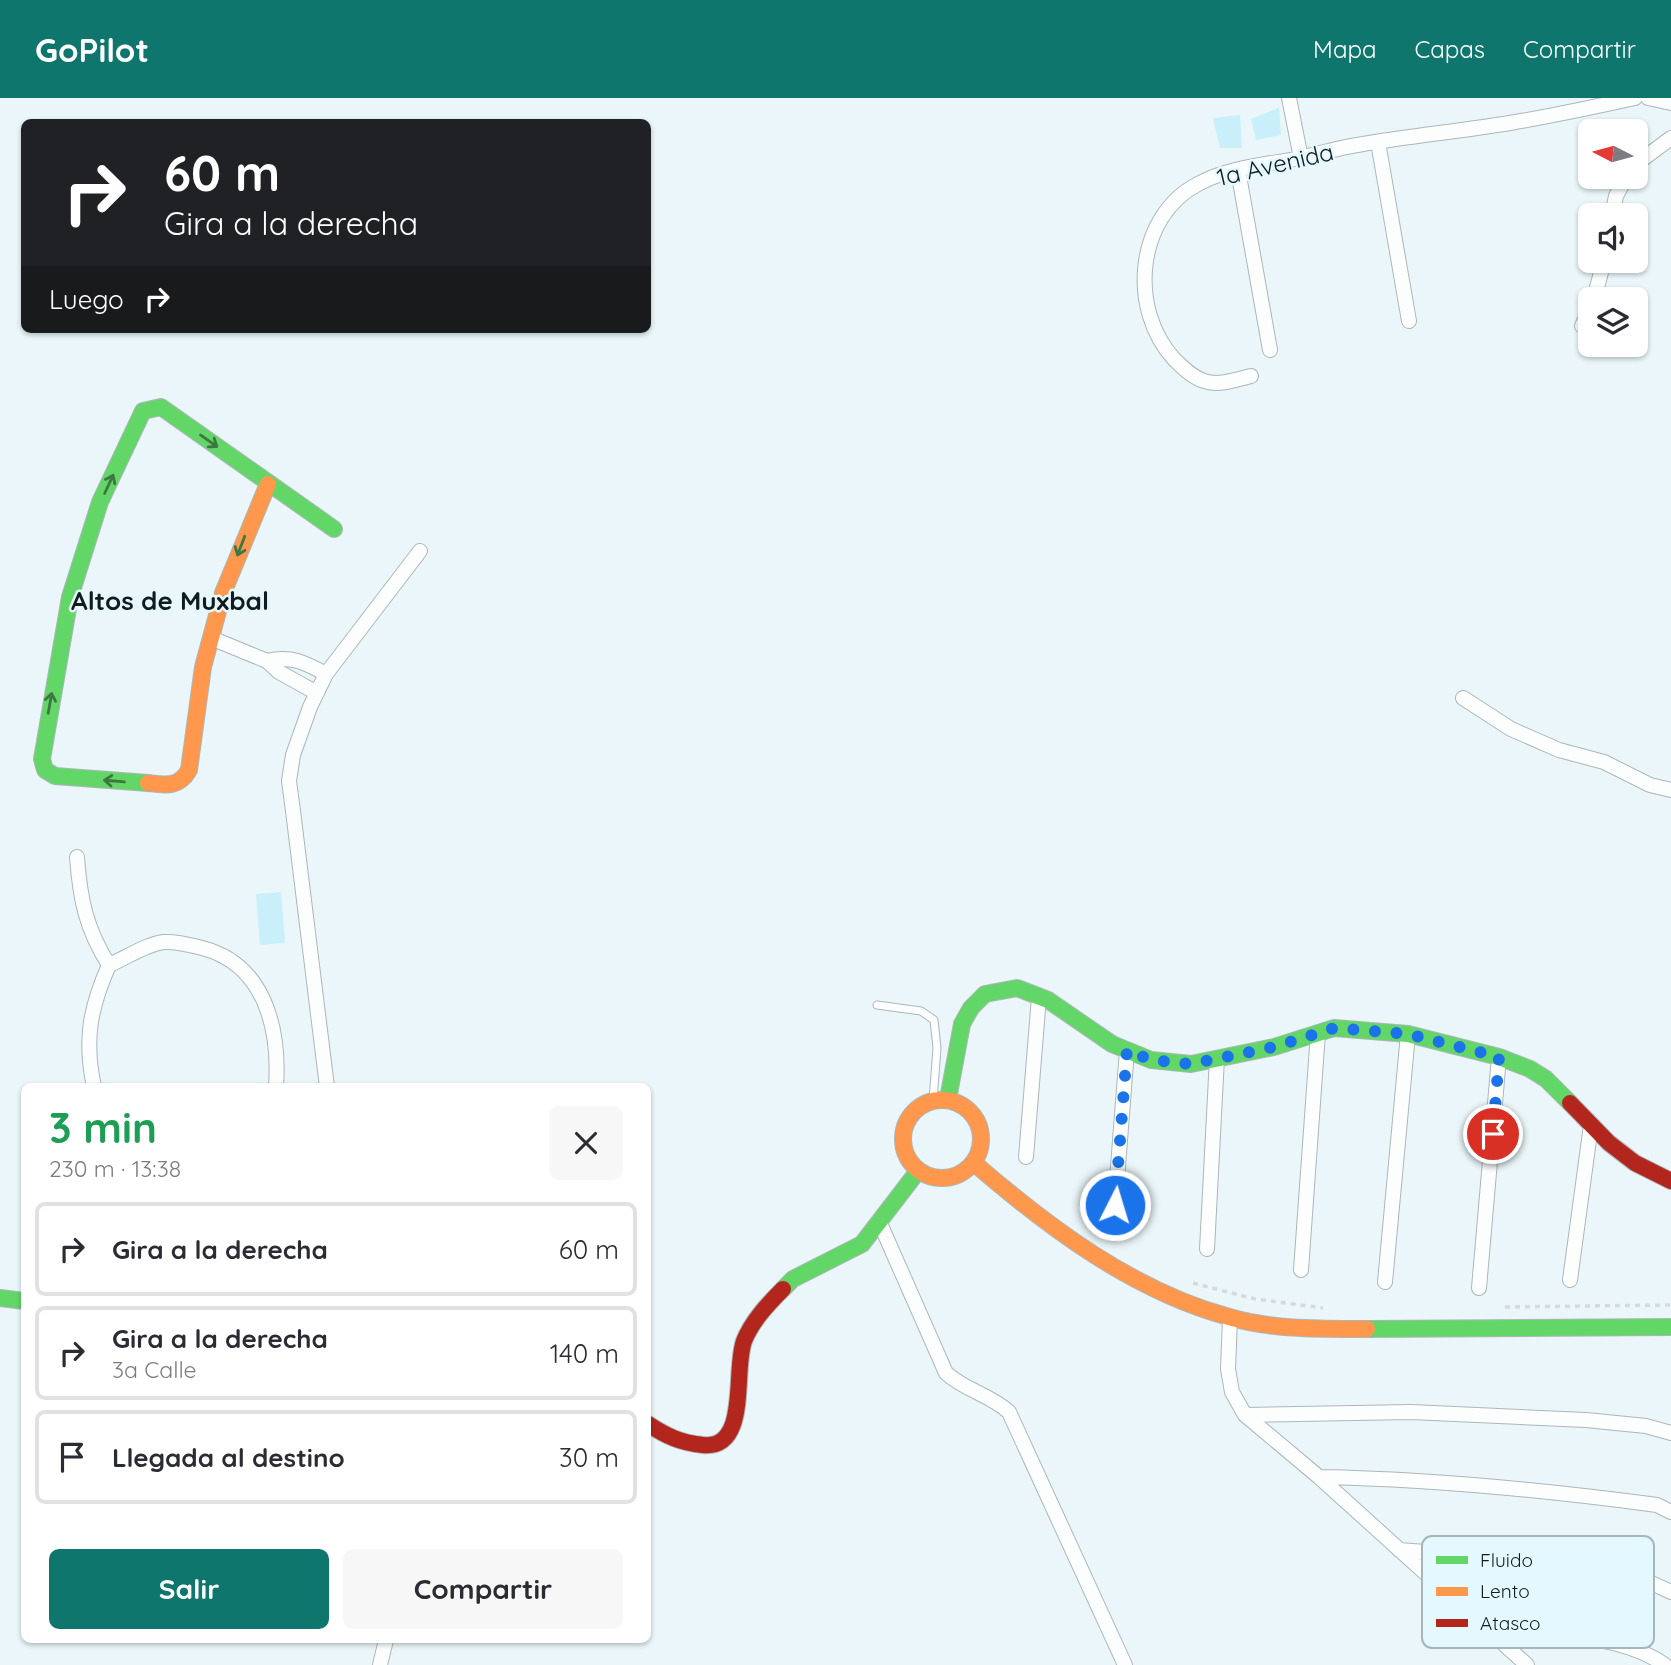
<!DOCTYPE html>
<html lang="es">
<meta charset="utf-8">
<style>
:root{--surface:#fff;--page:#f7f7f7;--text:#2b2b33;--muted:#7c7c81;--line:#e1e1e2;--accent:#0f766e}
body{margin:0;font-family:Quicksand,sans-serif;background:var(--page);color:var(--text);height:100vh;display:flex;flex-direction:column;font-size:26px;white-space:nowrap}
*{box-sizing:border-box;margin:0}
p{font-size:23px;color:var(--muted)}
.icon{flex:none;width:38px;height:38px;fill:none;stroke:currentColor;stroke-width:2;stroke-linecap:round;stroke-linejoin:round}
.map{position:relative;flex:1;overflow:hidden}
.side{position:absolute;left:21px;top:985px;width:630px;height:560px;display:flex;flex-direction:column;background:var(--surface);border-radius:10px;box-shadow:0 2px 5px #0004}
.side>*{flex:none}
.guide{position:absolute;left:21px;top:21px;width:630px;height:214px;border-radius:10px;box-shadow:0 2px 5px #0004;background:#202124;color:#fff;overflow:hidden}
.needle{width:46px;rotate:276deg}
.fabs{position:absolute;left:1578px;top:21px;display:grid;gap:14px}
.fabs a{display:grid;place-items:center;width:70px;height:70px;border-radius:10px;background:var(--surface);box-shadow:0 2px 5px #0004;font-size:35px}
.pin{position:absolute;display:grid;place-items:center;width:60px;height:60px;color:#fff;margin:-30px;border:4px solid #fff;border-radius:50%;box-shadow:0 2px 7px #0007}
.me{position:absolute;width:77px;margin:-38px;rotate:5deg;stroke-linejoin:round;filter:drop-shadow(0 0 5px #0008)}
.turn{display:flex;align-items:center;gap:24px;height:147px;padding:0 28px;font-size:32px}
.turn .icon{width:91px;height:91px;stroke-width:2.5}
.turn b{display:block;font-size:49px;line-height:60px}
.then{display:flex;align-items:center;height:66px;padding:0 28px;background:#0003;gap:14px;font-size:26px}
.round{display:grid;place-items:center;flex:none;width:74px;height:74px;border-radius:10px;background:var(--page)}
.summary{display:flex;align-items:center;justify-content:space-between;height:119px;padding:0 28px}
h1{font-size:42px;font-weight:700;line-height:52px;color:#1e9e55}
.action{display:flex;gap:14px;margin-top:auto;padding:14px 28px}
.action a{flex:1;height:80px;border-radius:10px;background:var(--accent);color:#fff;font-size:28px;font-weight:700;line-height:80px;text-align:center}
.action a+a{background:var(--page);color:var(--text)}
ul{padding:0;list-style:none}
li{display:flex;align-items:center;gap:21px;height:94px;margin:0 14px 10px;padding:0 14px;border:4px solid var(--line);border-radius:10px}
li div{flex:1}
li b{display:block;font-size:26px}
li em{font-style:normal}
header{display:flex;align-items:center;gap:42px;box-sizing:border-box;height:98px;padding:0 35px;background:var(--accent);color:#fff}
header strong{font-size:33px}
nav{display:flex;gap:38px;margin-inline-start:auto;font-size:24px}
.map>svg:first-child{display:block}
</style>
<header>
<strong>GoPilot</strong>
<nav><a>Mapa</a><a>Capas</a><a>Compartir</a></nav>
</header>
<div class="map">
<svg width="1671" height="1567" viewBox="0 0 1671 1567">
<rect width="100%" height="100%" fill="#eaf6f9"/>
<path fill="#c8effa" d="M 1279,10 L 1281,37 L 1256,42 L 1251,21 Z
M 1240,17 L 1242,50 L 1220,50 L 1213,20 Z
M 281,794 L 285,845 L 260,847 L 256,796 Z"/>
<g fill="none" stroke-linecap="round" stroke-linejoin="round">
<g stroke="#adb6b8" stroke-width="9">
<path id="lane" d="M 877,907 L 921,913 L 934,922 L 937,950 L 933,1002"/>
</g>
<g stroke="#adb6b8" stroke-width="16">
<path id="street" d="M 1289,0 L 1301,60
M 1648,0 L 1671,5
M 1378,44 L 1409,223
M 1636,66 L 1671,40
M 1238,72 L 1270,252
M 1612,117 L 1616,98 L 1626,79
M 1594,201 L 1604,163
M 1582,228 L 1591,208
M 1251,278 C 1236,282 1218,288 1204,283 C 1192,279 1182,269 1174,261 C 1128,211 1136,118 1198,86 C 1230,69 1265,67 1300,60 C 1321,55 1342,49 1363,46 C 1411,38 1461,33 1510,25 C 1552,18 1594,9 1635,0
M 211,540 L 267,563 L 279,574 L 317,595
M 267,563 C 291,557 306,565 326,576
M 1463,600 L 1511,631 L 1559,652 L 1604,664 L 1650,687 L 1671,692
M 77,759 C 80,801 86,831 109,867
M 94,989 C 84,942 90,910 109,867 C 126,860 146,846 164,844 C 176,843 190,847 202,850 C 265,866 280,931 276,989
M 327,989 L 293,713 L 289,683 L 293,657 L 310,609 L 326,576 L 420,453
M 1026,1059 L 1039,899
M 1115,1107 L 1127,952
M 879,1123 L 946,1275 C 966,1293 989,1296 1009,1314 L 1125,1567
M 1207,1151 L 1217,960
M 1301,1172 L 1318,935
M 1570,1182 L 1591,1027
M 1385,1184 L 1408,936
M 1479,1190 L 1499,959
M 1230,1220 L 1228,1271 L 1232,1294 L 1245,1317 L 1319,1379 L 1527,1567
M 1245,1317 L 1411,1314 L 1586,1322 L 1646,1328 L 1671,1335
M 1319,1379 C 1433,1381 1544,1392 1657,1407 L 1671,1414
M 1399,1452 L 1572,1465 L 1636,1478 L 1671,1494
M 1487,1532 C 1545,1538 1616,1533 1665,1567
M 380,1567 L 386,1542"/>
</g>
<g stroke="#adb6b8" stroke-width="18">
<path id="fast" d="M 148,685 L 55,678 L 45,672 L 42,661 L 70,499 L 100,404 L 143,313 L 161,309 L 334,431
M 948,1001 L 962,926 L 971,910 L 985,896 L 1017,890 L 1048,902 L 1112,946 L 1151,962 L 1191,966 L 1274,949 L 1334,930 L 1408,936 L 1499,959 L 1530,971 L 1546,981 L 1570,1005
M 783,1191 L 793,1181 L 862,1146 L 918,1073
M 0,1200 L 24,1203
M 1367,1231 L 1671,1229"/>
</g>
<g stroke="#adb6b8" stroke-width="18">
<path id="slow" d="M 148,685 C 165,687 179,690 189,672 L 203,569 L 223,495 L 268,386
M903 1041a39 39 0 1 1 78 0a39 39 0 1 1-78 0Z
M 974,1065 C 1048,1129 1133,1193 1229,1219 C 1273,1232 1321,1231 1367,1231"/>
</g>
<g stroke="#adb6b8" stroke-width="18">
<path id="jam" d="M 1570,1005 L 1609,1045 L 1635,1065 L 1671,1083
M 648,1326 C 666,1338 681,1345 703,1347 C 750,1351 733,1273 744,1243 C 752,1223 768,1206 783,1191"/>
</g>
<path stroke="#d6dadb" stroke-width="3.5" stroke-dasharray="5 5" stroke-linecap="butt" d="M 1193,1185 L 1255,1201 L 1323,1210
M 1505,1209 L 1671,1207"/>
<use href="#lane" stroke="#fcfefe" stroke-width="7"/>
<use href="#street" stroke="#fcfefe" stroke-width="14"/>
<use href="#fast" stroke="#63d668" stroke-width="16"/>
<use href="#slow" stroke="#ff974d" stroke-width="16"/>
<use href="#jam" stroke="#b3261e" stroke-width="16"/>
</g>
<defs><path id="oneway-shaft" d="M-6 0H5M1.5-3L5.5 0L1.5 3" fill="none" stroke-width="1.6" stroke-linecap="round" stroke-linejoin="round" transform="scale(1.75)"/></defs>
<g stroke="#3c7842">
<use href="#oneway-shaft" transform="translate(209 343) rotate(35)"/>
<use href="#oneway-shaft" transform="translate(109 386) rotate(-65)"/>
<use href="#oneway-shaft" transform="translate(241 448) rotate(111)"/>
<use href="#oneway-shaft" transform="translate(50 605) rotate(-80)"/>
<use href="#oneway-shaft" transform="translate(114 683) rotate(-175)"/>
</g>
<g fill="none" stroke-linecap="round" stroke-linejoin="round">
<path stroke="#1a73e8" stroke-width="12" stroke-dasharray="0 21.6" d="M 1115,1107 L 1127,952 L 1151,962 L 1191,966 L 1274,949 L 1334,930 L 1408,936 L 1499,959 L 1493,1036"/>
</g>
<g text-anchor="middle" dominant-baseline="central" stroke-width="5" stroke-linejoin="round" paint-order="stroke">
<g font-size="24" fill="#141b1d" stroke="#e4f9ff">
<text transform="translate(1275 66) rotate(-13)">1a Avenida</text>
</g>
<g font-size="26" font-weight="bold" fill="#141b1d" stroke="#e4f9ff">
<text x="170" y="502">Altos de Muxbal</text>
</g>
</g>
<rect x="1422" y="1438" width="232" height="112" rx="10" fill="#e4f9ff" stroke="#a6b6bb" stroke-width="2"/>
<rect x="1436" y="1458" width="32" height="8" fill="#63d668"/>
<rect x="1436" y="1489" width="32" height="9" fill="#ff974d"/>
<rect x="1436" y="1521" width="32" height="8" fill="#b3261e"/>
<g font-size="19" fill="#141b1d">
<text x="1480" y="1469">Fluido</text>
<text x="1480" y="1500">Lento</text>
<text x="1480" y="1532">Atasco</text>
</g>
</svg>
<div class="fabs">
<a><svg class="needle" viewBox="-14 -14 28 28"><path d="M0-13l5 13h-10z" fill="#e53935"/><path d="M0 13l5-13h-10z" fill="#7c7c81"/></svg></a>
<a><svg class="icon" aria-label="sound" viewBox="0 0 24 24"><path d="M4 9h4l5-4v14l-5-4H4zM17 9q2 3 0 6"/></svg></a>
<a><svg class="icon" aria-label="layers" viewBox="0 0 24 24"><path d="M12 4l9 5-9 5-9-5zM3 14l9 5 9-5"/></svg></a>
</div>
<div class="pin" style="left:1493px;top:1036px;background:#d93025"><svg class="icon" aria-label="arrive" viewBox="0 0 24 24"><path d="M6 21V4h12l-3 4 3 4H6"/></svg></div>
<svg class="me" style="left:1115px;top:1107px" viewBox="-20 -20 40 40"><circle r="17" fill="#1a73e8" stroke="#fff" stroke-width="3"/><path d="M0-11L8 9 0 5-8 9z" fill="#fff"/></svg>
<div class="guide">
<div class="turn"><svg class="icon" aria-label="right" viewBox="0 0 24 24"><path d="M7 20v-9h11M14 6l5 5-5 5"/></svg><div><b>60 m</b>Gira a la derecha</div></div>
<div class="then">Luego<svg class="icon" aria-label="right" viewBox="0 0 24 24"><path d="M7 20v-9h11M14 6l5 5-5 5"/></svg></div>
</div>
<section class="side">
<div class="summary"><div><h1>3 min</h1><p>230 m · 13:38</p></div><a class="round"><svg class="icon" aria-label="close" viewBox="0 0 24 24"><path d="M6 6l12 12M18 6L6 18"/></svg></a></div>
<ul>
<li><svg class="icon" aria-label="right" viewBox="0 0 24 24"><path d="M7 20v-9h11M14 6l5 5-5 5"/></svg><div><b>Gira a la derecha</b></div><em>60 m</em></li>
<li><svg class="icon" aria-label="right" viewBox="0 0 24 24"><path d="M7 20v-9h11M14 6l5 5-5 5"/></svg><div><b>Gira a la derecha</b><p>3a Calle</p></div><em>140 m</em></li>
<li><svg class="icon" aria-label="arrive" viewBox="0 0 24 24"><path d="M6 21V4h12l-3 4 3 4H6"/></svg><div><b>Llegada al destino</b></div><em>30 m</em></li>
</ul>
<div class="action"><a>Salir</a><a>Compartir</a></div>
</section>
</div>
